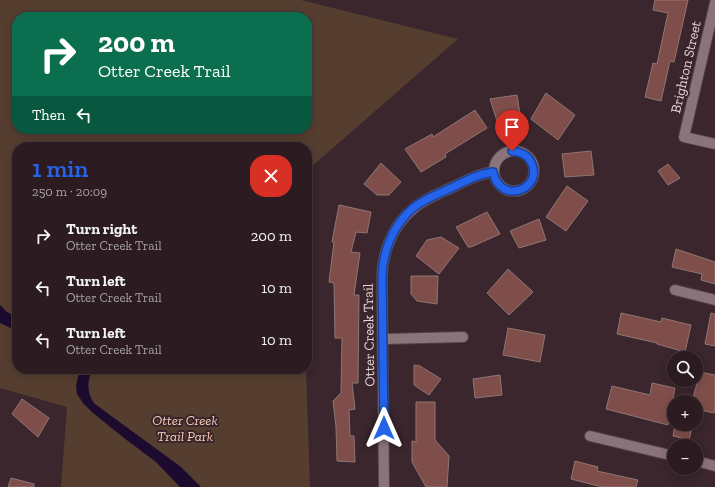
<!DOCTYPE html>
<meta charset="utf-8">
<style>
:root{--surface:#2c1c21;--page:#34252a;--text:#f1f3f6;--muted:#a6a1a5;--line:#483a3f;--accent:#2563eb}
body{margin:0;font-family:"Zilla Slab",serif;background:var(--page);color:var(--text);height:100vh;display:flex;flex-direction:column;font-size:15px;white-space:nowrap}
*{box-sizing:border-box;margin:0}
p{font-size:13px;color:var(--muted)}
.icon{flex:none;width:22px;height:22px;fill:none;stroke:currentColor;stroke-width:2;stroke-linecap:round;stroke-linejoin:round}
.map{position:relative;flex:1;overflow:hidden}
.sheet{position:absolute;left:12px;top:142px;width:300px;height:232px;display:flex;flex-direction:column;background:var(--surface);border-radius:16px;box-shadow:0 2px 10px #0003,0 0 0 1px var(--line)}
.sheet>*{flex:none}
.guide{position:absolute;left:12px;top:12px;width:300px;height:122px;border-radius:16px;box-shadow:0 2px 10px #0003,0 0 0 1px var(--line);background:#0b6e4f;color:#fff;overflow:hidden}
.fabs{position:absolute;left:667px;top:351px;display:grid;gap:8px}
.fabs a{display:grid;place-items:center;width:36px;height:36px;border-radius:50%;background:var(--surface);box-shadow:0 2px 10px #0003,0 0 0 1px var(--line);font-size:20px}
.pin{position:absolute;display:grid;place-items:center;width:34px;height:34px;color:#fff;margin:-41px -17px;border-radius:50% 50% 50% 0;rotate:-45deg;box-shadow:0 0 4px #0007}
.pin .icon{rotate:45deg}
.me{position:absolute;width:44px;margin:-22px;rotate:0deg;stroke-linejoin:round;filter:drop-shadow(0 0 3px #0008)}
.turn{display:flex;align-items:center;gap:14px;height:84px;padding:0 20px;font-size:18px}
.turn .icon{width:52px;height:52px;stroke-width:2.5}
.turn b{display:block;font-size:28px;line-height:34px}
.then{display:flex;align-items:center;height:38px;padding:0 20px;background:#0003;gap:8px;font-size:15px}
.round{display:grid;place-items:center;flex:none;width:42px;height:42px;border-radius:16px;background:var(--page)}
.head{display:flex;align-items:center;justify-content:space-between;height:68px;padding:0 20px}
h1{font-size:24px;font-weight:600;line-height:30px;color:var(--accent)}
ul{padding:0;list-style:none}
li{display:flex;align-items:center;gap:12px;height:52px;padding:0 20px}
li div{flex:1}
li b{display:block;font-size:15px}
li em{font-style:normal}
.map>svg:first-child{display:block}
</style>
<div class="map">
<svg width="715" height="487" viewBox="0 0 715 487">
<rect width="100%" height="100%" fill="#3a262c"/>
<path fill="#553e2f" fill-rule="evenodd" d="M 0,0 L 301,0 L 458,39 L 311,167 L 307,193 L 307,147 L 17,147 L 17,369 L 306,369 L 310,487 L 61,487 L 67,407 L 0,388 ZM 17,17 L 307,17 L 307,129 L 17,129 Z"/>
<path fill="#1c0b2e" d="M 0,305 L 7,312 L 17,317 L 17,331 L 0,323 Z
M 80,369 L 94,369 C 86,378 87,395 95,404 L 181,467 L 201,487 L 180,487 L 156,462 L 124,438 L 93,413 L 83,403 L 77,394 L 76,385 Z"/>
<path fill="#804e4a" stroke="#8f7673" d="M 655,0 L 688,0 L 674,62 L 670,61 L 661,101 L 645,97 L 653,63 L 657,64 L 668,13 L 653,10 Z
M 546,93 L 575,115 L 558,140 L 531,119 Z
M 517,95 L 521,120 L 498,124 L 490,99 Z
M 475,110 L 487,128 L 445,154 L 446,157 L 421,172 L 405,149 L 432,134 L 433,137 Z
M 591,151 L 594,175 L 565,177 L 562,154 Z
M 381,163 L 401,182 L 389,195 L 377,195 L 364,184 Z
M 668,164 L 680,178 L 668,185 L 658,171 Z
M 567,186 L 588,201 L 566,231 L 546,217 Z
M 339,205 L 371,212 L 367,233 L 356,232 L 351,252 L 360,253 L 354,295 L 359,295 L 358,383 L 352,383 L 355,409 L 349,410 L 350,436 L 354,436 L 355,462 L 337,461 L 336,427 L 333,401 L 341,393 L 342,338 L 335,338 L 334,283 L 329,282 L 334,242 L 332,242 Z
M 487,212 L 500,234 L 471,247 L 468,247 L 456,227 Z
M 539,219 L 546,240 L 519,248 L 510,231 Z
M 441,237 L 459,248 L 439,274 L 416,256 L 427,240 Z
M 676,249 L 715,262 L 715,284 L 701,280 L 702,274 L 672,267 Z
M 508,269 L 533,292 L 509,315 L 487,293 Z
M 411,276 L 438,276 L 437,304 L 417,301 L 411,294 Z
M 621,313 L 661,322 L 662,318 L 691,325 L 685,352 L 657,344 L 657,343 L 617,334 Z
M 711,313 L 715,314 L 715,346 L 705,344 Z
M 508,328 L 545,335 L 540,362 L 503,355 Z
M 414,365 L 420,366 L 441,379 L 429,395 L 414,385 Z
M 700,372 L 715,375 L 715,408 L 714,413 L 696,409 L 696,402 L 692,402 Z
M 500,375 L 502,395 L 475,398 L 473,379 Z
M 652,383 L 675,388 L 668,425 L 606,409 L 612,386 L 650,395 Z
M 22,399 L 49,418 L 38,437 L 12,414 Z
M 416,402 L 435,402 L 435,440 L 449,456 L 447,487 L 426,487 L 412,462 L 412,441 L 416,442 Z
M 675,424 L 693,424 L 689,440 L 673,436 Z
M 575,461 L 598,467 L 597,471 L 638,480 L 636,487 L 602,487 L 571,479 Z
M 11,478 L 34,484 L 34,487 L 8,487 Z"/>
<g fill="none" stroke-linecap="round" stroke-linejoin="round">
<g stroke="#534248" stroke-width="12">
<path id="minor" d="M 715,3 L 684,137 L 715,144
M494 171a20 20 0 1 1 40 0a20 20 0 1 1-40 0Z
M 675,290 L 715,300
M 384,339 L 463,337
M 590,436 L 674,456
M 696,461 L 715,466
M 384,487 L 382,276 C 383,251 393,225 413,209 C 424,199 438,194 451,188 C 465,181 478,174 493,172"/>
</g>
<use href="#minor" stroke="#8b737a" stroke-width="10"/>
</g>
<g fill="none" stroke-linecap="round" stroke-linejoin="round">
<g stroke="#184099" stroke-width="10">
<path id="route" d="M 384,428 L 382,276 C 383,251 393,225 413,208 C 424,199 438,194 451,188 C 465,181 478,174 493,172 C 500,206 545,189 531,162 C 527,154 520,152 512,151"/>
</g>
<use href="#route" stroke="#2563eb" stroke-width="7"/>
</g>
<g text-anchor="middle" dominant-baseline="central" stroke-width="4" stroke-linejoin="round" paint-order="stroke">
<g font-size="14" fill="#e5d7db" stroke="#3a262c">
<text transform="translate(686 67) rotate(-77)">Brighton Street</text>
<text transform="translate(369 335) rotate(-91)">Otter Creek Trail</text>
</g>
<g font-size="14" font-style="italic" fill="#fcd1b8" stroke="#3a262c">
<text x="185" y="420">Otter Creek<tspan x="185" dy="16">Trail Park</tspan></text>
</g>
</g>
</svg>
<div class="fabs">
<a><svg class="icon" aria-label="search" viewBox="0 0 24 24"><circle cx="10" cy="10" r="6"/><path d="M15 15l6 6"/></svg></a>
<a>+</a>
<a>−</a>
</div>
<div class="pin" style="left:512px;top:151px;background:#d93025"><svg class="icon" aria-label="arrive" viewBox="0 0 24 24"><path d="M6 21V4h12l-3 4 3 4H6"/></svg></div>
<svg class="me" style="left:384px;top:428px" viewBox="-20 -20 40 40"><path d="M0-17L14 15 0 8-14 15z" fill="#2563eb" stroke="#fff" stroke-width="4"/></svg>
<div class="guide">
<div class="turn"><svg class="icon" aria-label="right" viewBox="0 0 24 24"><path d="M7 20v-9h11M14 6l5 5-5 5"/></svg><div><b>200 m</b>Otter Creek Trail</div></div>
<div class="then">Then<svg class="icon" aria-label="left" viewBox="0 0 24 24"><path d="M17 20v-9H6M10 6l-5 5 5 5"/></svg></div>
</div>
<section class="sheet">
<div class="head"><div><h1>1 min</h1><p>250 m · 20:09</p></div><a class="round" style="background:#d93025;color:#fff"><svg class="icon" aria-label="close" viewBox="0 0 24 24"><path d="M6 6l12 12M18 6L6 18"/></svg></a></div>
<ul>
<li><svg class="icon" aria-label="right" viewBox="0 0 24 24"><path d="M7 20v-9h11M14 6l5 5-5 5"/></svg><div><b>Turn right</b><p>Otter Creek Trail</p></div><em>200 m</em></li>
<li><svg class="icon" aria-label="left" viewBox="0 0 24 24"><path d="M17 20v-9H6M10 6l-5 5 5 5"/></svg><div><b>Turn left</b><p>Otter Creek Trail</p></div><em>10 m</em></li>
<li><svg class="icon" aria-label="left" viewBox="0 0 24 24"><path d="M17 20v-9H6M10 6l-5 5 5 5"/></svg><div><b>Turn left</b><p>Otter Creek Trail</p></div><em>10 m</em></li>
</ul>
</section>
</div>
